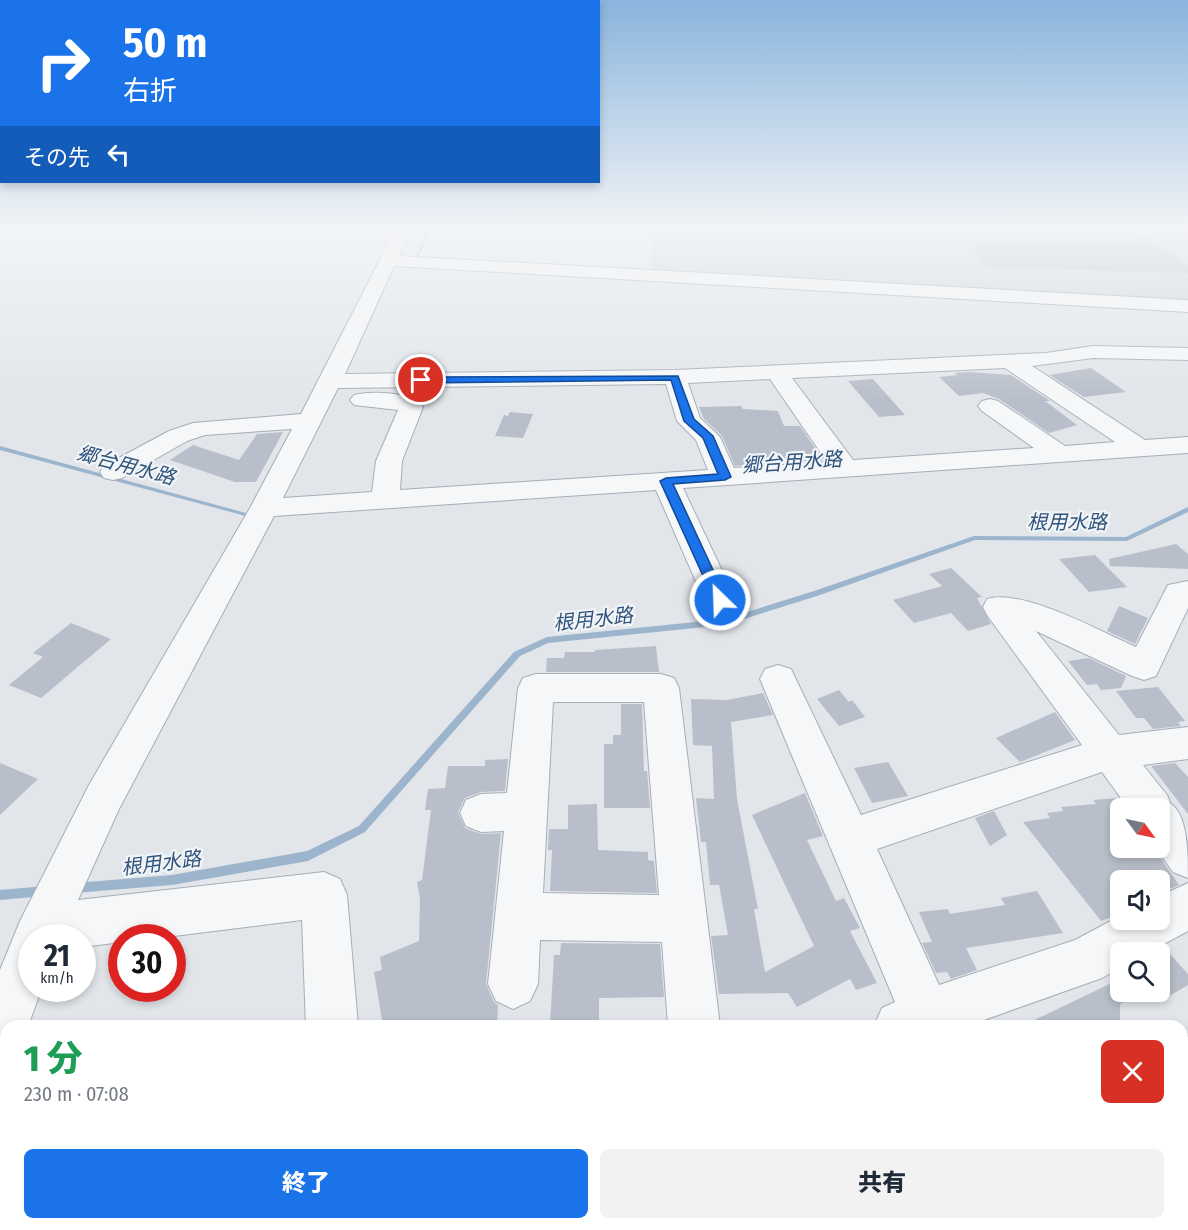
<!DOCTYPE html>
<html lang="ja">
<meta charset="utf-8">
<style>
:root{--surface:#fff;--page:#f2f2f3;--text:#1f2937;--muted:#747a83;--accent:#1a73e8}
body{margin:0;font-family:"Fira Sans Condensed","Noto Sans JP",sans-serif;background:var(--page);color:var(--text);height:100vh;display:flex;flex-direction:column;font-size:22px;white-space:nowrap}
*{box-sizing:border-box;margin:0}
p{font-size:20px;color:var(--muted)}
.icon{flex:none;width:33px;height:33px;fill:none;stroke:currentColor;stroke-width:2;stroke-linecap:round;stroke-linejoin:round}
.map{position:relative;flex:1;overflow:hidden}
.drawer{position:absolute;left:0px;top:1020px;width:1188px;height:210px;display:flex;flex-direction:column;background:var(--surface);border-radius:18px 18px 0 0;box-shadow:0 3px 9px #0003}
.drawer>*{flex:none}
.guide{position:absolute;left:0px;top:0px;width:600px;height:183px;box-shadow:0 3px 9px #0003;background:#1a73e8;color:#fff;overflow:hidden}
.needle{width:39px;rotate:123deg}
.fabs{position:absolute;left:1110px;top:798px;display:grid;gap:12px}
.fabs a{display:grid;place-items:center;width:60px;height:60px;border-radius:9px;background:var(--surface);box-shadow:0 3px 9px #0003;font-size:30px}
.speed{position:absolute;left:18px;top:924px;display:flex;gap:12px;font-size:30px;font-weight:700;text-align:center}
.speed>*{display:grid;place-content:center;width:78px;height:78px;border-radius:50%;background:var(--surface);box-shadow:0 3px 9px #0003;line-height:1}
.speed small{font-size:15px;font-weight:400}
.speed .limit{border:9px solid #d22;background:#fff;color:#111}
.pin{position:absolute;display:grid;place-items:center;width:51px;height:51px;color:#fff;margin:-26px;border:3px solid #fff;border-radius:50%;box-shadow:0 2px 6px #0007}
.me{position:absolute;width:66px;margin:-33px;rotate:336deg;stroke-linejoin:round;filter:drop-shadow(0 0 4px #0008)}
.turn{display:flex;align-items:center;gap:21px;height:126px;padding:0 24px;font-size:27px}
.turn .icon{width:78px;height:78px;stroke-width:2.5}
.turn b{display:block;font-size:42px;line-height:51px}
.then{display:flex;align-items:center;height:57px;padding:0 24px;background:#0003;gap:12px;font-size:22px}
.round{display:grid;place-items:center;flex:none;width:63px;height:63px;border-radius:9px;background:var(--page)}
.head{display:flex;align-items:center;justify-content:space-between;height:102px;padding:0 24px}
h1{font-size:36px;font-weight:800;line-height:45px;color:#1e9e55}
.primary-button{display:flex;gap:12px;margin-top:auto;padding:12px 24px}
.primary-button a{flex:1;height:69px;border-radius:9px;background:var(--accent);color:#fff;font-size:24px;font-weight:800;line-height:69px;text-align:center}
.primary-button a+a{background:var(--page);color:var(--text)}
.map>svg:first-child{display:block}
</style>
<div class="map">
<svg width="1188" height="1230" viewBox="0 0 1188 1230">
<rect width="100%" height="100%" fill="#e2e6eb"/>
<path fill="#d0d5dd" d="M 654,228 L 1188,228 L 1188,303 L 650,271 Z"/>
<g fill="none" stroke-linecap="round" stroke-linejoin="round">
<path fill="#9cb5cd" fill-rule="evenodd" d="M 428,228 L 432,228 L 418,258 L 415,259 Z
M 0,446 L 246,513 L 247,514 L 244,516 L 242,515 L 0,450 Z
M 1188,507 L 1188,512 L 1127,541 L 975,540 L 820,595 L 725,625 L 548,643 L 520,656 L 365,832 L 308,861 L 172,885 L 75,893 L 71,892 L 70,888 L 71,884 L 75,883 L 172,875 L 307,851 L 359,826 L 514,652 L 547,637 L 725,619 L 814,591 L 974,536 L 1126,537 Z
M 45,886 L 49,887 L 50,891 L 49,895 L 45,896 L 0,900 L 0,890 Z"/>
</g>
<path fill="#b9bfca" d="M 957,228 L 1137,228 L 1188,267 L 1188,273 L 988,267 Z
M 1091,368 L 1126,392 L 1084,397 L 1049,375 Z
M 969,372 L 1011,375 L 1050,401 L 1045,401 L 1077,425 L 1049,433 L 999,399 L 983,393 L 959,396 L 939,377 L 958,375 L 954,373 Z
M 873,379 L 905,415 L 879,417 L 848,381 Z
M 741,406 L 743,409 L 778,411 L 784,426 L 800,426 L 823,460 L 735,466 L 722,436 L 704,419 L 699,407 Z
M 510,412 L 533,414 L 523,438 L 495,436 L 504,415 L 508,416 Z
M 283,432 L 256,482 L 235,482 L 170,460 L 193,445 L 239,460 L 257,434 Z
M 1176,544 L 1188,554 L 1188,569 L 1110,566 L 1109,559 Z
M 1095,555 L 1127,587 L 1089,592 L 1059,559 Z
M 951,568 L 982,597 L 977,598 L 991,624 L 968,631 L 951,613 L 914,623 L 893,600 L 942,586 L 929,574 Z
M 1119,606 L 1148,618 L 1135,644 L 1107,631 Z
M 71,623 L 111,639 L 41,698 L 9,685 L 43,657 L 33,653 Z
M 656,646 L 659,672 L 546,672 L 547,658 L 564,658 L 565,652 L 595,652 L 595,650 Z
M 1089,658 L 1126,676 L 1121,688 L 1101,690 L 1097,684 L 1087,685 L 1068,661 Z
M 1158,687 L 1185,721 L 1178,722 L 1181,726 L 1153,729 L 1144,718 L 1136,718 L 1116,691 Z
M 839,690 L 849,702 L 852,700 L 865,717 L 839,726 L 817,699 Z
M 763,693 L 773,715 L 731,722 L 737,799 L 758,909 L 754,909 L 765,972 L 814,946 L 752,815 L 805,793 L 823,836 L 807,840 L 836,901 L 844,898 L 860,928 L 850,931 L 877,983 L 856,990 L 850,979 L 797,1007 L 788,993 L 719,994 L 711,936 L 728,935 L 719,885 L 710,885 L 706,842 L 701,842 L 696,798 L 714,799 L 712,746 L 693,745 L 691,699 L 727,700 Z
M 621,704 L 642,704 L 644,771 L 647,771 L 650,808 L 604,808 L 604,744 L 613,744 L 613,735 L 621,735 Z
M 1055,712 L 1075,740 L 1020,762 L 996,738 Z
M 508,759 L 505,791 L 481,792 L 465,798 L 458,812 L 465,828 L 481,834 L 501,833 L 486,984 L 494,1002 L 498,1005 L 497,1026 L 383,1026 L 374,972 L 382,970 L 380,957 L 419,941 L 420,899 L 417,882 L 422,880 L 431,810 L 425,810 L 428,789 L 445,788 L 448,766 L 485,766 L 485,760 Z
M 888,762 L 908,796 L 872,803 L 854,768 Z
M 0,763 L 38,779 L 0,815 Z
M 1175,763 L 1188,777 L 1188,814 L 1151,766 Z
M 1118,798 L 1126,808 L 1120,808 L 1120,848 L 1154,848 L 1179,885 L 1172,888 L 1160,889 L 1160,880 L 1120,880 L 1120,914 L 1101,921 L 1023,822 L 1050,818 L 1047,813 L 1063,811 L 1061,807 L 1096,804 L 1093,800 Z
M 597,804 L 598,850 L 648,852 L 648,860 L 654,861 L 657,893 L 550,891 L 552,850 L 548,850 L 549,829 L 568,829 L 568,805 Z
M 994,811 L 1007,835 L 990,846 L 975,818 Z
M 1037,891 L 1063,933 L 966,948 L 977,970 L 951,979 L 947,972 L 936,973 L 922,943 L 932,942 L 919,912 L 948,909 L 950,914 L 1005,905 L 1001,898 Z
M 561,943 L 660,944 L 664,997 L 599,998 L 599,1026 L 550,1026 L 554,955 L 560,955 Z
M 1170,954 L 1188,974 L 1188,985 L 1166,998 L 1160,990 L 1160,959 Z
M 1120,979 L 1120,992 L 1144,992 L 1120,1004 L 1120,1026 L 1022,1026 Z"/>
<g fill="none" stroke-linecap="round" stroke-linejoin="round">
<g stroke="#a7adb6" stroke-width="2">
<path id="minor" d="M 396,228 L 412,228 L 399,256 L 1188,300 L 1188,312 L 394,266 L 345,374 L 675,370 L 1046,353 L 1093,346 L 1188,348 L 1188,360 L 1093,358 L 1032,366 L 1145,440 L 1188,437 L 1188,453 L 683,488 L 736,600 L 731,608 L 720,611 L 709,608 L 704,600 L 656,490 L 274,516 L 119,809 L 78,900 L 324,872 L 340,879 L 347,895 L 358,1026 L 306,1026 L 302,920 L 158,938 L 122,938 L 122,942 L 82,947 L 82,938 L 32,938 L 32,988 L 42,988 L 28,1026 L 6,1026 L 6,1056 L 0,1059 L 0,970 L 20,921 L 89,785 L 250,508 L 292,429 L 205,435 L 187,441 L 122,478 L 113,480 L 104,478 L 100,472 L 104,466 L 169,431 L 193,423 L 301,414 ZM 1005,368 L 1115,442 L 1065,446 L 998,401 L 990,399 L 982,401 L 978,406 L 982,411 L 1034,448 L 853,460 L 792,378 ZM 770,379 L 827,462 L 734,468 L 720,437 L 700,418 L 688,383 ZM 666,384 L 677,421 L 696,440 L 708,470 L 400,490 L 402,461 L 423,407 C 412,391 371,391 354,395 L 350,400 L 354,405 L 398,410 L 376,461 L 372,492 L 283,498 L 338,388 Z
M 1188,581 L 1188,608 L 1156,676 L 1144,680 L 1132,676 L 1036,631 L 1119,735 L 1188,727 L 1188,759 L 1143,765 L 1167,795 L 1171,804 C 1188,815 1188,855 1188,878 L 1173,872 L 1156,848 L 1160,848 L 1160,808 L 1128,808 L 1102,772 L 877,849 L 939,985 L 1075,940 L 1120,916 L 1120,920 L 1160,920 L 1160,896 L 1188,883 L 1188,931 L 1149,952 L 1120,952 L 1120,968 L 1102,978 L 967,1026 L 874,1026 L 882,1008 L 895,1002 L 760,679 L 765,669 L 778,665 L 791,669 L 861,815 L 1082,745 L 987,615 L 983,607 L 987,599 C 1023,588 1101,632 1136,647 L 1168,585 Z
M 536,674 L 661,674 L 674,678 L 679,688 L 720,1026 L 668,1026 L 662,942 L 540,940 L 538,984 L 530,1001 L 513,1009 L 496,1001 L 488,984 L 504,831 L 481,832 L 466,826 L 460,813 L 466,800 L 481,794 L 507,793 L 518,688 L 523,678 ZM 553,702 L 644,702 L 659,895 L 543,893 Z
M 313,1224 L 390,1224 L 388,1230 L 314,1230 Z"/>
</g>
<use href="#minor" fill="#f5f7f9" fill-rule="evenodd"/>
</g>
<linearGradient id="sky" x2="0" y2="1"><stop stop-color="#89b4dd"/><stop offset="0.57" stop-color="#f2f4f6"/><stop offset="1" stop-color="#f2f4f6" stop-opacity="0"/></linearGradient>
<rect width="1188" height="400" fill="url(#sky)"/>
<path fill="#1a73e8" stroke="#114b97" stroke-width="1.5" d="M 678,376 L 694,419 L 713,436 L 731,477 L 725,480 L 673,484 L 727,600 L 720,605 L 714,600 L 660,481 L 666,478 L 718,474 L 703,438 L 684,421 L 671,380 L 421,383 L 417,380 L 421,377 Z"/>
<g text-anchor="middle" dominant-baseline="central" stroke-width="4.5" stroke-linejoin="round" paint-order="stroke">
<g font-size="20" font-style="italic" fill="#30547b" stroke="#f2f5f8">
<text transform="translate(792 462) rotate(-4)">郷台用水路</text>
<text transform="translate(126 465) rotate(15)">郷台用水路</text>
<text x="1067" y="522">根用水路</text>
<text transform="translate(593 619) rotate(-6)">根用水路</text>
<text transform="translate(161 863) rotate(-7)">根用水路</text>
</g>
</g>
</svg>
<div class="fabs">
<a><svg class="needle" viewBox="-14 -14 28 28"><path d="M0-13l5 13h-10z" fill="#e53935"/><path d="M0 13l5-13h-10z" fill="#747a83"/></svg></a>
<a><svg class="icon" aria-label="sound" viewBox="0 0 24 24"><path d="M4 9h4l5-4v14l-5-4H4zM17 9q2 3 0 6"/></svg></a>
<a><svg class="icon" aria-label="search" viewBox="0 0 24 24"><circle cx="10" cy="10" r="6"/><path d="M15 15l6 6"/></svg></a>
</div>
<div class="speed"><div>21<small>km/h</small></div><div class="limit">30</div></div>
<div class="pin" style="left:421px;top:380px;background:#d93025"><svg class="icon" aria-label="arrive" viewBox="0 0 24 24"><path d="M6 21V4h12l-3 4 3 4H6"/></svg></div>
<svg class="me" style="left:720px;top:600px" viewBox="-20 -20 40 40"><circle r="17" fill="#1a73e8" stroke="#fff" stroke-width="3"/><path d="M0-11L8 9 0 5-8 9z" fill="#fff"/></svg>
<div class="guide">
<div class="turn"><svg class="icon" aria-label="right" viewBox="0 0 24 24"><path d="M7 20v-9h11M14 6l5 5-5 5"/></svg><div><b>50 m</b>右折</div></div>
<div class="then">その先<svg class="icon" aria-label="left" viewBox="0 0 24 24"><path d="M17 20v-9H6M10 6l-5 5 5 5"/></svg></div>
</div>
<section class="drawer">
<div class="head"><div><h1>1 分</h1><p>230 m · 07:08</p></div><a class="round" style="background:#d93025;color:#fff"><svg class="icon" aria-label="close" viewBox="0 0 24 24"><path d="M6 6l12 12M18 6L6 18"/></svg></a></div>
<div class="primary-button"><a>終了</a><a>共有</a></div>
</section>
</div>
